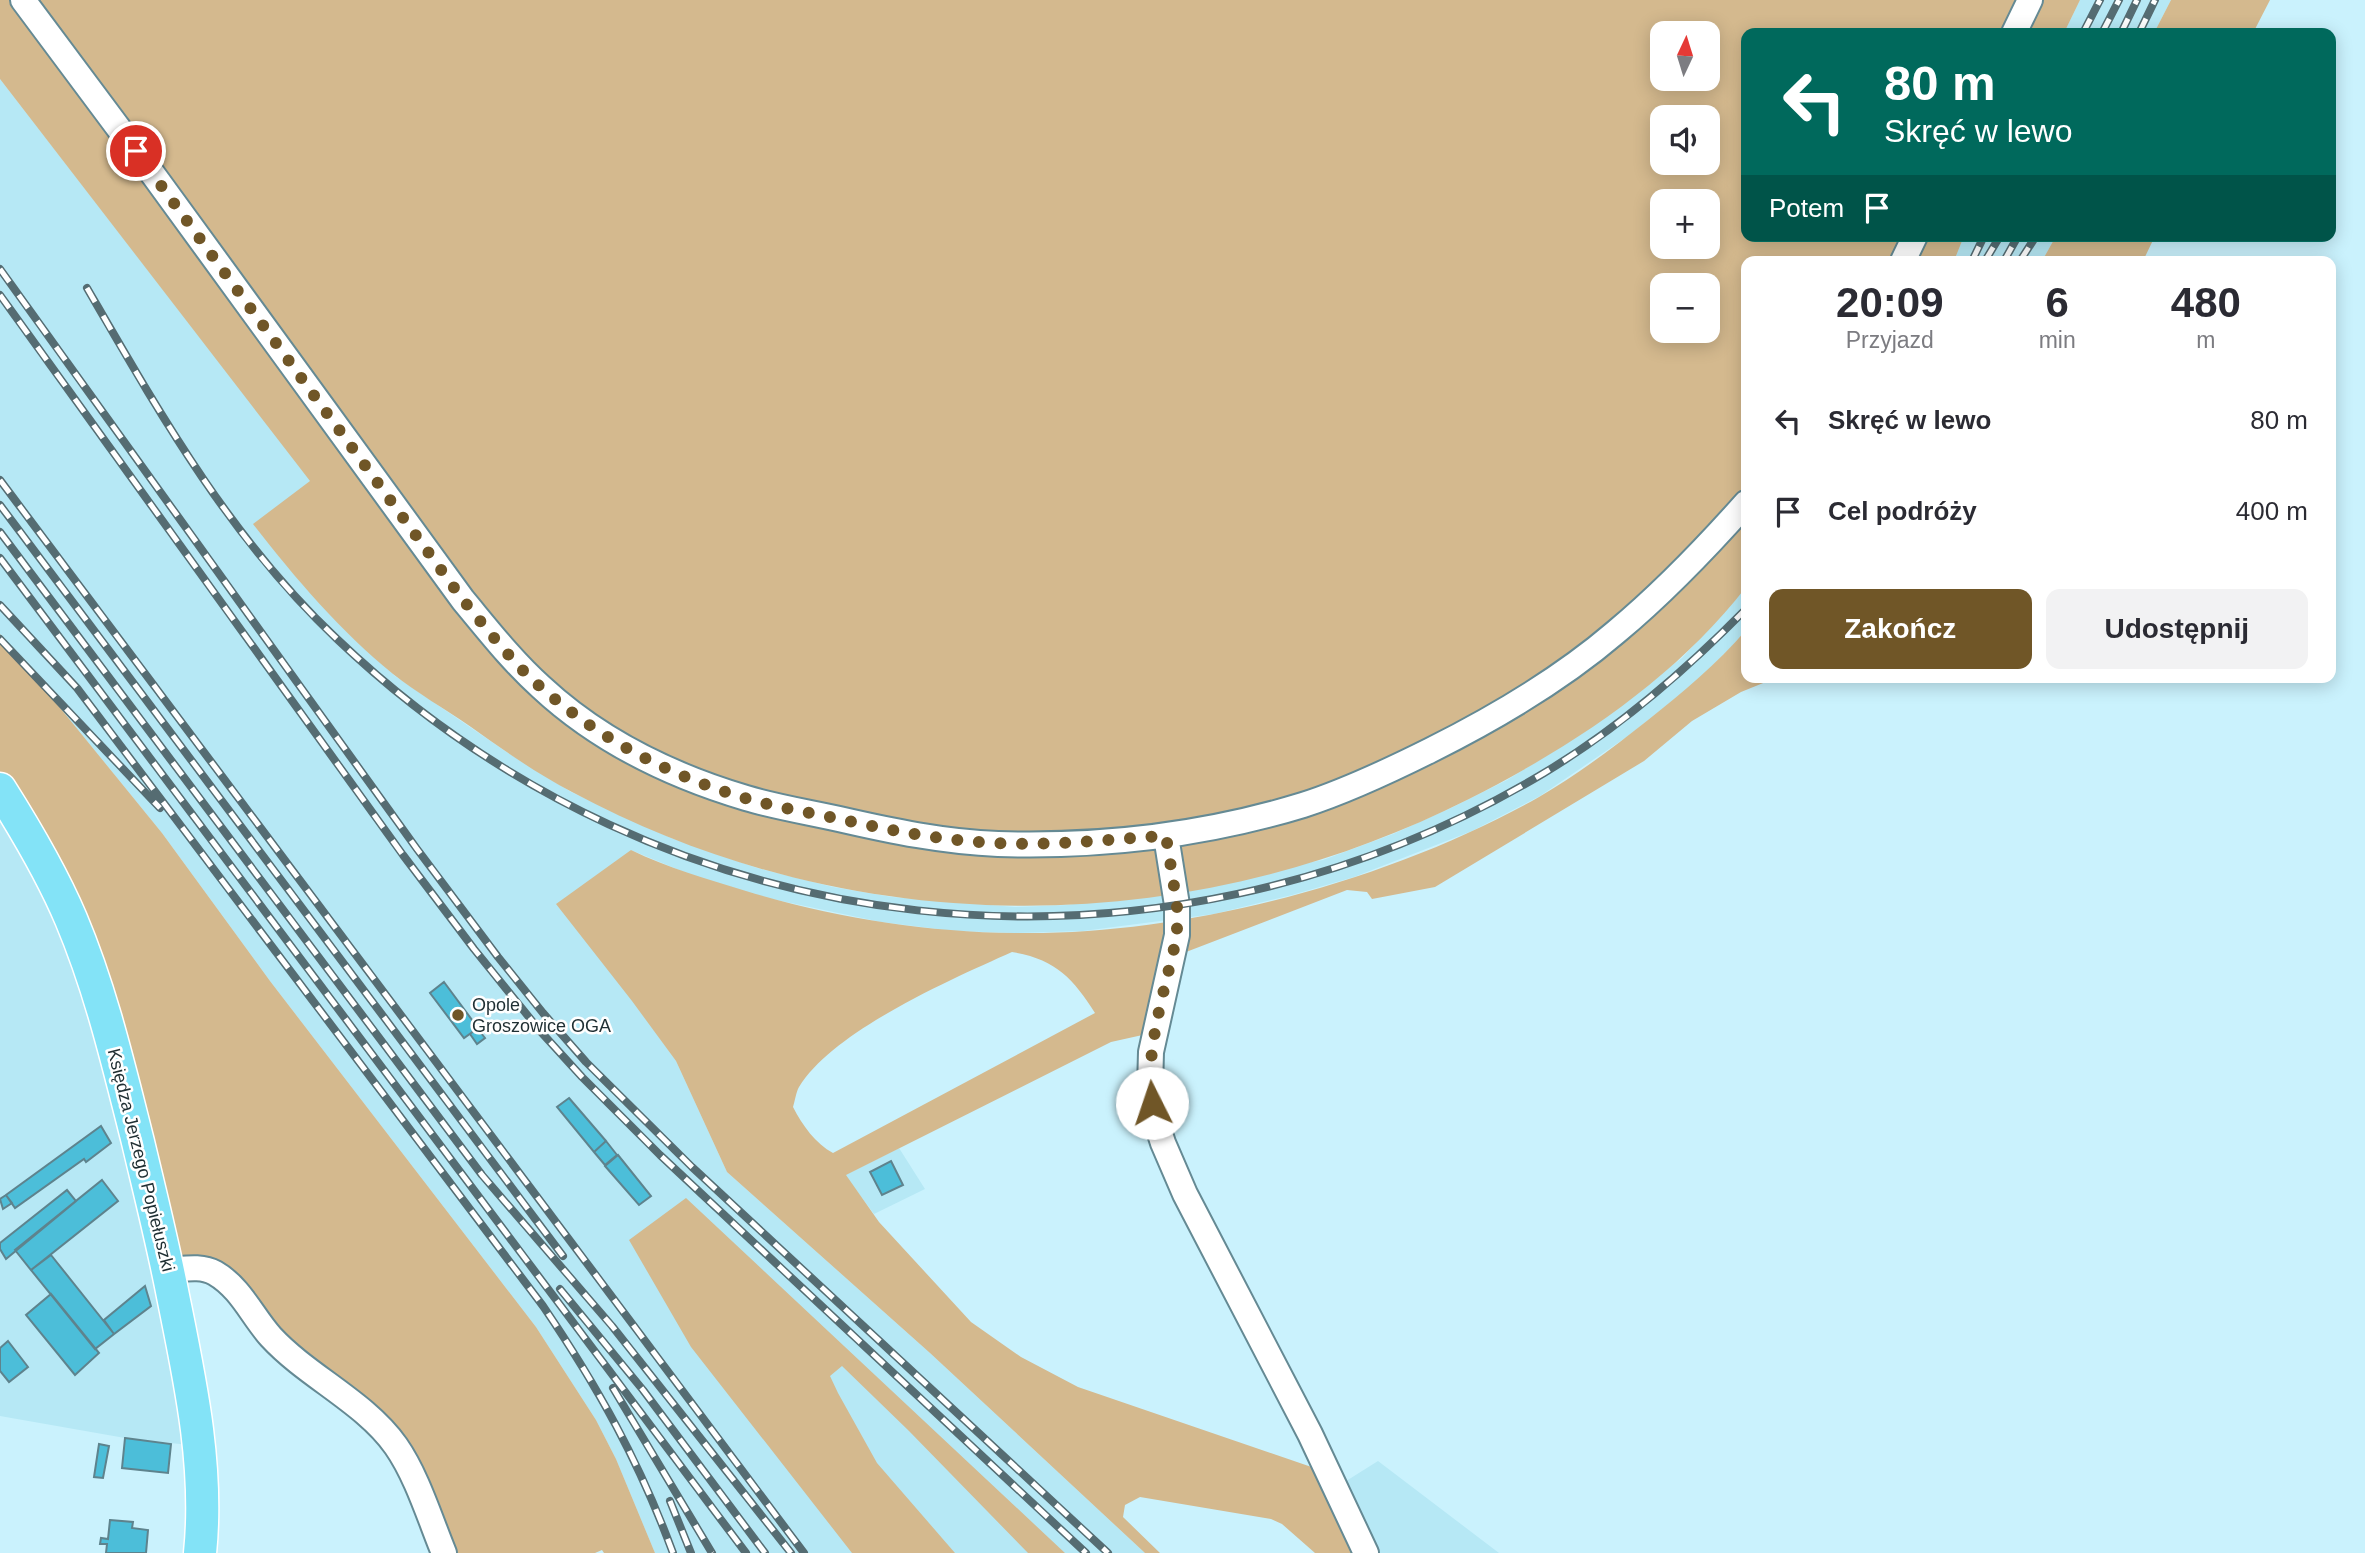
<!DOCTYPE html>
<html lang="pl">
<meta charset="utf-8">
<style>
:root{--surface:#fff;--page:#f2f2f3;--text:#2b2b33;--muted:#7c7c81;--accent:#705627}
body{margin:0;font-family:Helvetica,sans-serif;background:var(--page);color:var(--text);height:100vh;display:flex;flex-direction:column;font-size:26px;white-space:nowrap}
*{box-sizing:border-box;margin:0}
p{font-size:23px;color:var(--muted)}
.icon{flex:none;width:38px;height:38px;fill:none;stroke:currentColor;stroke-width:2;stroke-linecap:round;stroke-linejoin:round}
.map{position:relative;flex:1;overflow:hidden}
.side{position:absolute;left:1741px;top:256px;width:595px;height:427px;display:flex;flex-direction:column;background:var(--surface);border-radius:14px;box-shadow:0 4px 18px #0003}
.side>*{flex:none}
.top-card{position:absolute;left:1741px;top:28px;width:595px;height:214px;border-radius:14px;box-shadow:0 4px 18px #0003;background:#00695c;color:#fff;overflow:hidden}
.needle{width:46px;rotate:4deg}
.controls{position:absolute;left:1650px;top:21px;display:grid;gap:14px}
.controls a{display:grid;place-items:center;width:70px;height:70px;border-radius:14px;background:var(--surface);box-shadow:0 4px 18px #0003;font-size:35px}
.pin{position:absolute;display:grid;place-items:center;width:60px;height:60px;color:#fff;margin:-30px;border:4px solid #fff;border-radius:50%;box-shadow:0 2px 7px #0007}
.me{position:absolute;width:77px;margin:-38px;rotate:356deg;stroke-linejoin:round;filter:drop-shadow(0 0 5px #0008)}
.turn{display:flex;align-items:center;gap:24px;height:147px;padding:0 28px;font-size:32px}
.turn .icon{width:91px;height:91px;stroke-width:2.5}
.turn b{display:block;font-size:49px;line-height:60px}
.then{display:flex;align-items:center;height:66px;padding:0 28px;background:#0003;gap:14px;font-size:26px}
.eta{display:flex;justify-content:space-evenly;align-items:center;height:119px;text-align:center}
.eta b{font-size:42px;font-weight:700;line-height:49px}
.action{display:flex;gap:14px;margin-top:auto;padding:14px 28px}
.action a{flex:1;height:80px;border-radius:14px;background:var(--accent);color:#fff;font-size:28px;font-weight:700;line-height:80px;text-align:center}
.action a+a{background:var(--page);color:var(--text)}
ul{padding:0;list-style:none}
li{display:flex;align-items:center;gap:21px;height:91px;padding:0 28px}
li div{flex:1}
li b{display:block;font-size:26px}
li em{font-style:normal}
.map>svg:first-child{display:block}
</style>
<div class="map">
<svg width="2365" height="1553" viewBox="0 0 2365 1553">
<rect width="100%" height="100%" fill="#caf2fd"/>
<path fill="#b6e8f5" d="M 2080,0 L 2171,0 L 2154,33 L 2064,33 Z
M 0,79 L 311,481 L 277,554 L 350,635 L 395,676 L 508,753 L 571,792 L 671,838 L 757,868 L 833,887 L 892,897 L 1015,907 L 1068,905 L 1323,860 L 1393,834 L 1451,808 L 1507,780 L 1576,737 L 1682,658 L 1746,587 L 1746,630 L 1732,646 L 1696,682 L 1628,736 L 1540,796 L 1472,831 L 1354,877 L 1292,895 L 1214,914 L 1083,931 L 1016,933 L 954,931 L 881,922 L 767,898 L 691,875 L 631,850 L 633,1001 L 676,1061 L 727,1172 L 930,1353 L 1145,1553 L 655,1553 L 616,1459 L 596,1420 L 536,1327 L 270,981 L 162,833 L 0,634 Z
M 1964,236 L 2056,236 L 2042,261 L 1954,261 Z
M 0,789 L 71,919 L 198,1446 L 125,1438 L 0,1416 Z
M 899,1148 L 925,1189 L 874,1214 L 845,1175 Z
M 1378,1461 L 1499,1553 L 1366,1553 L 1335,1488 Z"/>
<path fill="#d4b98e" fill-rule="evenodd" d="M 0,0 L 2080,0 L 2064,33 L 1746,33 L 1746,236 L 1964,236 L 1954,261 L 1746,261 L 1746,587 C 1675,679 1572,747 1469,799 C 1185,942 854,943 572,792 C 536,773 503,750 471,727 C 445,709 417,693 393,674 C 340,631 295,578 253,524 L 310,481 L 0,79 ZM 1662,33 L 1708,33 L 1708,79 L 1662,79 ZM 1662,117 L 1708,117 L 1708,163 L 1662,163 ZM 1662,201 L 1708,201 L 1708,247 L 1662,247 ZM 1662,285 L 1708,285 L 1708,331 L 1662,331 Z
M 2171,0 L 2270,0 L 2253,33 L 2154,33 Z
M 2056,236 L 2155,236 L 2143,261 L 2042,261 Z
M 1746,630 L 1746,677 L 1778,677 L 1741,692 L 1692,721 L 1644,761 L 1435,887 L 1372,899 L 1367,892 L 1347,890 L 1173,957 L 1156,1032 L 1111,1042 L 846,1175 L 879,1222 L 971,1322 L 1021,1357 L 1078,1387 L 1329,1473 L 1366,1553 L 1315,1553 L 1282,1524 L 1271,1519 L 1140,1497 L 1125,1505 L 1123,1517 L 1160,1553 L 1145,1553 L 930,1353 L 727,1172 L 676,1061 L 632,1001 L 556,904 L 631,850 C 668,868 707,879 746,891 C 832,917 924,932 1015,933 C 1186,936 1390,881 1539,797 C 1577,775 1614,747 1648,720 C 1683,692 1717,664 1746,630 ZM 1012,952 C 1055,959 1073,978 1095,1013 L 833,1153 C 816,1144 802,1125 793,1107 C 795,1101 796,1092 799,1087 C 834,1030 952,979 1012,952 Z
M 0,634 L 162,833 L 270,981 L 536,1327 L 596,1420 L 616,1459 L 655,1553 L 604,1553 L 602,1550 L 595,1553 L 444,1553 L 410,1473 L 228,1283 L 168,1270 L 110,1035 L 0,789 Z
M 686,1198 L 1065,1553 L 1028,1553 L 909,1431 L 842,1366 L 830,1376 L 838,1393 L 877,1463 L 955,1553 L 852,1553 L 691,1347 L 629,1240 Z"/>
<path fill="#4cbed9" stroke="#5e838d" stroke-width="2" d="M 444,982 L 478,1028 L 464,1038 L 430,993 Z
M 477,1028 L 485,1038 L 477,1044 L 470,1034 Z
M 569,1098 L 606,1141 L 594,1152 L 557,1107 Z
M 101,1126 L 111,1143 L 86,1162 L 84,1159 L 15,1208 L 6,1195 Z
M 606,1141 L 617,1155 L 605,1165 L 594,1152 Z
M 618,1155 L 651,1196 L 639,1205 L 605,1166 Z
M 891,1161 L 903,1185 L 882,1195 L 870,1172 Z
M 102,1180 L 118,1201 L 31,1270 L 15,1250 Z
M 67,1190 L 76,1201 L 6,1259 L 0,1249 L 0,1243 Z
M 6,1195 L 12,1203 L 3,1209 L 0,1199 Z
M 51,1255 L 114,1334 L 95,1349 L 31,1270 Z
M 145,1286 L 151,1306 L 114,1334 L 104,1320 Z
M 51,1294 L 99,1353 L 75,1375 L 26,1315 Z
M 8,1341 L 28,1367 L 9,1382 L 0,1371 L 0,1348 Z
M 125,1438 L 171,1444 L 168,1473 L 122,1468 Z
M 99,1444 L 109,1446 L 103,1478 L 94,1477 Z
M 110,1520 L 133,1522 L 132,1528 L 148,1530 L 146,1553 L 106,1553 L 107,1544 L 100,1544 L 101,1538 L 108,1539 Z"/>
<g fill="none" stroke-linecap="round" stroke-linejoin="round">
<g stroke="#658a94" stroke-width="28">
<path id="minor" d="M 23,0 L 152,173 L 463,600 C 488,630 512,661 541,687 C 598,740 672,776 746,798 C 776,807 808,812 839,819 C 891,831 945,842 998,844 C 1100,847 1205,835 1303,805 C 1347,791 1389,771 1431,750 C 1497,717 1560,680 1616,632 C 1663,593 1706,548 1746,503
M 2014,33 L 2030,0
M 1903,261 L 1915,236
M 1166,836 L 1177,905 L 1177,935 L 1151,1052 L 1150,1088 L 1155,1118 L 1163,1143 L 1185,1194 L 1310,1434 L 1366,1553
M 168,1270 C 184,1269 201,1265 215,1273 C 241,1288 252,1316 271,1337 C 308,1377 365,1402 396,1446 C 417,1476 430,1519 444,1553"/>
</g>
<g stroke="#fff" stroke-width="35">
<path id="major" d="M 0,789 C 26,830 52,874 71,919 C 101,990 119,1067 138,1142 C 150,1193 163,1244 173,1296 C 190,1380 209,1467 200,1553"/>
</g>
<use href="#minor" stroke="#fff" stroke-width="24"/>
<use href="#major" stroke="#83e3f7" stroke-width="32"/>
<g stroke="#556c72" stroke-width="8">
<path id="rail" d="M 2083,33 L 2100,0
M 2102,33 L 2119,0
M 2121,33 L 2137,0
M 2139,33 L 2155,0
M 1972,261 L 1984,236
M 1985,261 L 2000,236
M 2004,261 L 2018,236
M 2020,261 L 2036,236
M 0,269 L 417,849 L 498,957 L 543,1013 L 586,1062 L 692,1167 L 1108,1553
M 87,288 C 160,414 230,538 337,639 C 665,952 1155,1005 1544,773 C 1619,728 1685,671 1746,609
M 0,295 L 403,855 L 474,949 L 541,1032 L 582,1077 L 660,1155 L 1086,1553
M 0,480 L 804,1553
M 0,505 L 563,1256
M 0,532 L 482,1175 L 612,1326 L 791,1553
M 0,558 L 746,1553
M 0,605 L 77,688 L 543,1306 C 598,1387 639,1461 673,1553
M 0,639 L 160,808
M 560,1289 L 643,1390 L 765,1553
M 613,1388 L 712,1553
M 670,1501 L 691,1553"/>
</g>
<use href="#rail" stroke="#fff" stroke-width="5" stroke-dasharray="16" stroke-linecap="butt"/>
</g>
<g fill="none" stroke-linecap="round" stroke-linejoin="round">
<path stroke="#705627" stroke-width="12" stroke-dasharray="0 21.6" d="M 136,151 L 463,600 C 488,630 513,664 544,690 C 603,741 673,777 748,799 C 776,807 806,812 835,818 C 888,830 943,841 997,843 C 1053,846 1110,839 1166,836 L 1177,905 L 1177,935 C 1166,987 1144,1051 1152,1103"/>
</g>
<circle fill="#705627" stroke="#fff" stroke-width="2.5" cx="458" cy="1015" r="7"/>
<g text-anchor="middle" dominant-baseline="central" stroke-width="5" stroke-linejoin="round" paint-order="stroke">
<g font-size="18" fill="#1f2f33" stroke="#fff" text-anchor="start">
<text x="472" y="1005">Opole<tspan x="472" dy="21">Groszowice OGA</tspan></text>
</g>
<g font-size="18" fill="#1f2f33" stroke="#fff">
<text transform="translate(141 1160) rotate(76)">Księdza Jerzego Popiełuszki</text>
</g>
</g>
</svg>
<div class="controls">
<a><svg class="needle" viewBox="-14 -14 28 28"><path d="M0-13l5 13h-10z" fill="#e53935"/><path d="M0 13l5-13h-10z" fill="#7c7c81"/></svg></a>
<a><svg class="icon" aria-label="sound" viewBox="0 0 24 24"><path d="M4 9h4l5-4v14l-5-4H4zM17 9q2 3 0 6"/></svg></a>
<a>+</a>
<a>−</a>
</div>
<div class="pin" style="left:136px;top:151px;background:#d93025"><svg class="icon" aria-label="arrive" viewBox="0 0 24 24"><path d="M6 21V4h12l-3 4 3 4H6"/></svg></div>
<svg class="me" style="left:1152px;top:1103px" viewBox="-20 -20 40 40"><circle r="19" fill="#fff"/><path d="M0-13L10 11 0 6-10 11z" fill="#705627"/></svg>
<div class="top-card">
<div class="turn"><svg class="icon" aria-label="left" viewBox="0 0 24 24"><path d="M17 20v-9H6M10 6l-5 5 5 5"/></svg><div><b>80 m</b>Skręć w lewo</div></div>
<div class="then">Potem<svg class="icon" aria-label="arrive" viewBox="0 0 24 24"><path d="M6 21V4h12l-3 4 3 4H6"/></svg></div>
</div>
<section class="side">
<div class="eta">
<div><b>20:09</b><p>Przyjazd</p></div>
<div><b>6</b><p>min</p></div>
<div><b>480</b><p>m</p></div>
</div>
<ul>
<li><svg class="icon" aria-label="left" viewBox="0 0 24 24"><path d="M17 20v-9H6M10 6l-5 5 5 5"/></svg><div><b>Skręć w lewo</b></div><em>80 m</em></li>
<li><svg class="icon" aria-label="arrive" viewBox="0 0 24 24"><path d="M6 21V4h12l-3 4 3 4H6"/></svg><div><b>Cel podróży</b></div><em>400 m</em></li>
</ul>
<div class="action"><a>Zakończ</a><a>Udostępnij</a></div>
</section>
</div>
